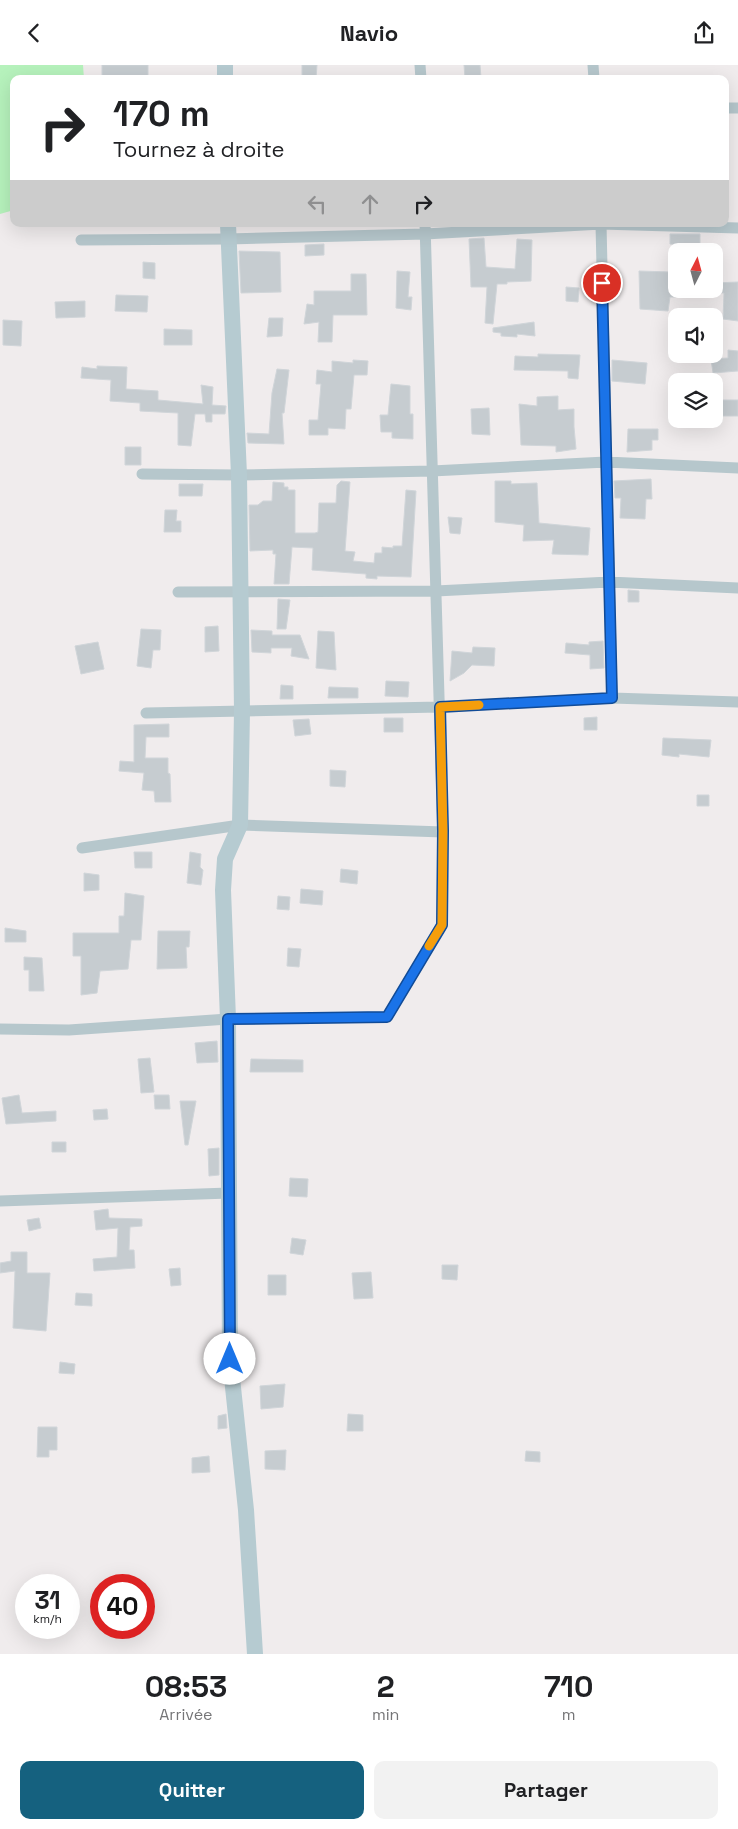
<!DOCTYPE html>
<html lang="fr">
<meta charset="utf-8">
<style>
:root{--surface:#fff;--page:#f2f2f2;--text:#202124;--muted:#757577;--accent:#15617f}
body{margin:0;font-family:"Space Grotesk",sans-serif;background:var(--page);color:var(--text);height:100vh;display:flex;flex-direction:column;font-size:19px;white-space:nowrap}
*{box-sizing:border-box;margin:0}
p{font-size:16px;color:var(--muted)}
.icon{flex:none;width:28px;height:28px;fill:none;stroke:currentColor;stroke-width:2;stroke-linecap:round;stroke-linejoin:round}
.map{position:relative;height:1589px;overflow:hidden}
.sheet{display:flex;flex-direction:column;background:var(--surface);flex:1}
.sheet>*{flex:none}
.guide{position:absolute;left:10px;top:10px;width:719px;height:152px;border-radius:10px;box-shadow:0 5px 20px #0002;background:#fff;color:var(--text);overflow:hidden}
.needle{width:32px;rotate:6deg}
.controls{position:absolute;left:668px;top:178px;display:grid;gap:10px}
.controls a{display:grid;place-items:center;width:55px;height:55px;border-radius:10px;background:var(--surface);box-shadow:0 5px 20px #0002;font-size:25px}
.speed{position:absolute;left:15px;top:1509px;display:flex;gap:10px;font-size:25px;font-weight:700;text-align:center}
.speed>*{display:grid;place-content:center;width:65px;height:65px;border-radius:50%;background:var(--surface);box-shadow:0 5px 20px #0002;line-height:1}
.speed small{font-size:12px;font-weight:400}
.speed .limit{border:8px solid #d22;background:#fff;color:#111}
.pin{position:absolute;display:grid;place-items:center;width:42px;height:42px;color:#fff;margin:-21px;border:2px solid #fff;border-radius:50%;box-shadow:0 1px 5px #0007}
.me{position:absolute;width:55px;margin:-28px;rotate:0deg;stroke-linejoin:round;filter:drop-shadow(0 0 4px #0008)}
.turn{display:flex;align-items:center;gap:18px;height:105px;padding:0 20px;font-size:22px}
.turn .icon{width:65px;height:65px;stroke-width:2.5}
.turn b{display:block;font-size:35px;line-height:42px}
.lanes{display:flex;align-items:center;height:48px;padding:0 20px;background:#0003;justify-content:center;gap:25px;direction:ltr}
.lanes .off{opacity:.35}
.eta{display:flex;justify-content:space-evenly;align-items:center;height:85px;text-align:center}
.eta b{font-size:30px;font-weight:700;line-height:35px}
.cta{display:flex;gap:10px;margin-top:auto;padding:10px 20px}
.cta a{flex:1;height:58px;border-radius:10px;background:var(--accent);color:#fff;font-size:20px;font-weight:700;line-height:58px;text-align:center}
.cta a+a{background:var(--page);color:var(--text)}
header{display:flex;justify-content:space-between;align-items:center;height:65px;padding:0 20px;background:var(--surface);font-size:22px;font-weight:700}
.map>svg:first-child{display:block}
</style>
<header><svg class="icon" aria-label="back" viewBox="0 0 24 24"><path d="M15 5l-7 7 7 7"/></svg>Navio<svg class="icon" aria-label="share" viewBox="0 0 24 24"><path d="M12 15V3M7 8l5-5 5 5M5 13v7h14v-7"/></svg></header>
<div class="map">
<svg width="738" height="1589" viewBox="0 0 738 1589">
<rect width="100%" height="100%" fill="#f0eced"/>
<path fill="#b6f2bc" d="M 0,0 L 83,0 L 84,14 L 14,14 L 14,145 L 0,149 Z"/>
<path fill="#c6ccd0" stroke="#d0d5d9" d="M 102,0 L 148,0 L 148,13 L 102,13 Z
M 302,0 L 317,0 L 316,14 L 302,14 Z
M 464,0 L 480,0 L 481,13 L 465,14 Z
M 670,169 L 700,169 L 700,181 L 670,179 Z
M 484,173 L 486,202 L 515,204 L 517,174 L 532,175 L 531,216 L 507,217 L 507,219 L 497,219 L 493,259 L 485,258 L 487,222 L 471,222 L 469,174 Z
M 324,179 L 324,190 L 305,191 L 305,180 Z
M 239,186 L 280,187 L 281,227 L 241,228 Z
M 143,197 L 155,198 L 155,214 L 143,213 Z
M 397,206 L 410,207 L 408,232 L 412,232 L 411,245 L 396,243 Z
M 639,206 L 670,207 L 669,220 L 676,220 L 676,232 L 670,232 L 668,246 L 640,244 Z
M 351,209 L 366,209 L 367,250 L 333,250 L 332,277 L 318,277 L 319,257 L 304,259 L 307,239 L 314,240 L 314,226 L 351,226 Z
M 738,217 L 738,256 L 723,254 L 724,228 L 697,226 L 697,224 L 714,224 L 714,218 Z
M 566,222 L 579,223 L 578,237 L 566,236 Z
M 116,230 L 148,231 L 147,247 L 115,246 Z
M 85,236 L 85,252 L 56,253 L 55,237 Z
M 269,253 L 283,253 L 282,271 L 267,272 Z
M 3,255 L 22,256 L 21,281 L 3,280 Z
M 534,257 L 535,271 L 517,269 L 517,272 L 501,271 L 501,268 L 493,267 L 493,263 Z
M 164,264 L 192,265 L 192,280 L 164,280 Z
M 728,285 L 738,286 L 738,306 L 713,308 L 711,294 L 728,293 Z
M 538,289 L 580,290 L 578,314 L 568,313 L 568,306 L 514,305 L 515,291 L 538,292 Z
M 353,295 L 368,296 L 367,310 L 354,310 L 351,344 L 346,344 L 345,364 L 328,363 L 328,370 L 309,370 L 309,355 L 318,355 L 321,319 L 316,319 L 317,305 L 332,307 L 332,296 L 353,298 Z
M 612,295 L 647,298 L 645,319 L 612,316 Z
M 97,301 L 127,302 L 126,324 L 158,326 L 158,335 L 203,339 L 201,320 L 213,322 L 212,340 L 226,341 L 225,349 L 212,349 L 212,357 L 206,357 L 205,349 L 195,349 L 191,381 L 178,380 L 178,348 L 140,346 L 140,338 L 110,336 L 111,315 L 81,313 L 82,302 L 97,304 Z
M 277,304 L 289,305 L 284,348 L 282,348 L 284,379 L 248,378 L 247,368 L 269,369 L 272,328 Z
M 391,319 L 410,321 L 410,349 L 413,349 L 413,374 L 392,373 L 392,367 L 381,367 L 380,350 L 388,350 Z
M 558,331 L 558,345 L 574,344 L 574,362 L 576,384 L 556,387 L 556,381 L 521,380 L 519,339 L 537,341 L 537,332 Z
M 717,335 L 738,335 L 738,351 L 717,351 Z
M 489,343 L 490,370 L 472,369 L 471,344 Z
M 628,364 L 658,364 L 658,375 L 652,375 L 652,385 L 627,387 Z
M 125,382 L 141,382 L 141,400 L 125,400 Z
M 651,414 L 652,434 L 646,434 L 645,454 L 620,453 L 621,433 L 615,433 L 614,416 Z
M 341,416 L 350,417 L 345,486 L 355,487 L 353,496 L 374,498 L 375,488 L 382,488 L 382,482 L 393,483 L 393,481 L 402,481 L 406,425 L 416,426 L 411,512 L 377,511 L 377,514 L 366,513 L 366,509 L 312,505 L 313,483 L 292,482 L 289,519 L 274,519 L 276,489 L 273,489 L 273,485 L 250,486 L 249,440 L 258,440 L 263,436 L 272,436 L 273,417 L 284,418 L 284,422 L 288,422 L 288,425 L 295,425 L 295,468 L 315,468 L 318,467 L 319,438 L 336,438 L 337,420 Z
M 495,416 L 511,416 L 511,419 L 537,418 L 539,458 L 590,463 L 588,490 L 552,489 L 554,475 L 523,476 L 524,460 L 495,457 Z
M 179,419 L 203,419 L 202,431 L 179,431 Z
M 165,445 L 177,445 L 176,456 L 181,456 L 181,467 L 164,467 Z
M 448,452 L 462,453 L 460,469 L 450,468 Z
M 628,525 L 639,526 L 639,537 L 628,537 Z
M 278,534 L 290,535 L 286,564 L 277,564 Z
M 218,561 L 219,586 L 205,587 L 205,562 Z
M 141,564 L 161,565 L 160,585 L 153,585 L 151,603 L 137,601 Z
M 251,565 L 272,566 L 272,570 L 300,570 L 309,594 L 291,591 L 292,583 L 271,583 L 271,588 L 252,587 Z
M 318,566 L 334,567 L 336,605 L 316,603 Z
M 603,576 L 604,603 L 590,604 L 590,590 L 565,588 L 566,578 L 589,580 L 589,577 Z
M 98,577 L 104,604 L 81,609 L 75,581 Z
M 473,582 L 495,583 L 494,601 L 472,600 L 464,608 L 450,616 L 452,586 L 472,588 Z
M 386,616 L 409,617 L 408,632 L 385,631 Z
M 281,620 L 293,621 L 293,634 L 280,634 Z
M 329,622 L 358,623 L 358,633 L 328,633 Z
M 597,652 L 597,665 L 584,665 L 584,653 Z
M 384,653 L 403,653 L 403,667 L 384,667 Z
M 309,654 L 311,669 L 295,671 L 293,655 Z
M 169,659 L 169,672 L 146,672 L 145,693 L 168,693 L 168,708 L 170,709 L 171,737 L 155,737 L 154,726 L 142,725 L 144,708 L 119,706 L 120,696 L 134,697 L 134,660 Z
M 663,673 L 711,675 L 709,692 L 679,689 L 679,692 L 662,690 Z
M 330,705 L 346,706 L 345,722 L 330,721 Z
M 697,730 L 709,730 L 709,741 L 697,741 Z
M 134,787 L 152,787 L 152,803 L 135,803 Z
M 190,787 L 201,789 L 200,802 L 203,805 L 201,820 L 187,818 Z
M 341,804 L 358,806 L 357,819 L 340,817 Z
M 84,808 L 99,810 L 99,825 L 84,826 Z
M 301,824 L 323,826 L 322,840 L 300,838 Z
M 125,828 L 144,831 L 141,875 L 131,875 L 128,904 L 100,906 L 97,928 L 81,930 L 81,891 L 73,891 L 73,868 L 119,868 L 119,851 L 124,851 Z
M 278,831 L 290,832 L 289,845 L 277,844 Z
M 5,863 L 26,866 L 26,877 L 5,877 Z
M 158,866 L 190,866 L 189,882 L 186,882 L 187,903 L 157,904 Z
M 288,883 L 301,884 L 299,902 L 287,901 Z
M 24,892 L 42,893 L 44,926 L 29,926 L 29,905 L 24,905 Z
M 217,976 L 218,997 L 197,998 L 195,978 Z
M 150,993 L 154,1027 L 141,1028 L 138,994 Z
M 251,994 L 303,995 L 303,1007 L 250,1007 Z
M 19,1030 L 22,1048 L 56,1046 L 56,1056 L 6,1059 L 2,1033 Z
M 154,1030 L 169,1030 L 170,1044 L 155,1044 Z
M 180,1036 L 196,1036 L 188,1080 L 185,1080 Z
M 107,1044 L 108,1054 L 94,1055 L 93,1045 Z
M 52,1077 L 66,1077 L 66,1087 L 52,1087 Z
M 219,1083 L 219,1110 L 209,1111 L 208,1084 Z
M 290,1113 L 308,1114 L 307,1132 L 289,1131 Z
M 108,1144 L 109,1153 L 142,1154 L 142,1161 L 130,1162 L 129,1185 L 134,1185 L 135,1203 L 94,1206 L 93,1194 L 117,1192 L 118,1163 L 96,1165 L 94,1146 Z
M 39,1153 L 41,1163 L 29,1166 L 27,1155 Z
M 292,1173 L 306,1175 L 303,1190 L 290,1188 Z
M 11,1187 L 27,1187 L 27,1208 L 50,1208 L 46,1266 L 13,1263 L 15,1206 L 0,1208 L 0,1198 L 11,1196 Z
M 442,1200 L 458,1200 L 457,1215 L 442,1214 Z
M 180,1203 L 181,1220 L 171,1221 L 169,1204 Z
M 371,1207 L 373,1233 L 354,1234 L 352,1208 Z
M 268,1210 L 286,1210 L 286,1230 L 268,1230 Z
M 76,1228 L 92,1229 L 92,1241 L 75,1240 Z
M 60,1297 L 75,1299 L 74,1309 L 59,1308 Z
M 285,1319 L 283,1342 L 261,1344 L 260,1321 Z
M 226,1349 L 227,1363 L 218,1364 L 218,1351 Z
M 348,1349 L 363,1350 L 363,1366 L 347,1366 Z
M 38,1362 L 57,1362 L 57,1385 L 49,1385 L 49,1392 L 37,1392 Z
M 286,1385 L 285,1405 L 265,1404 L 265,1386 Z
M 526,1386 L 540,1387 L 540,1397 L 525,1396 Z
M 209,1391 L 210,1407 L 192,1408 L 192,1393 Z"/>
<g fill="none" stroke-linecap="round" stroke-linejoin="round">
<path stroke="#b6c7cc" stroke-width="11" d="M 420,0 L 421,14
M 593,0 L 594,14
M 725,43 L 738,43
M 601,159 L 612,633
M 81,175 L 228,174 L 425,169 L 601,159 L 738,163
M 142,409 L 239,410 L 432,406 L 606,397 L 738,403
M 178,527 L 436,526 L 609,517 L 738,523
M 146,648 L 440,642 L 612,633 L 738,637
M 82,783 L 240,760 L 443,767
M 0,964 L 69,965 L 228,954 L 387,952 L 442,860 L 443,767 L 425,159
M 0,1136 L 229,1128"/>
<path stroke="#b6cbd1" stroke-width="16" d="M 225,0 L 225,14
M 228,159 L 239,410 L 242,646 L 240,760 L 225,794 L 223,825 L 228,954 L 230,1294 L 246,1445 L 255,1589"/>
</g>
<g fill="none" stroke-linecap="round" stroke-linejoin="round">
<g stroke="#114b97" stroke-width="12">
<path id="route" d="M 230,1294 L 228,954 L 387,952 L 442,860 L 443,766 L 440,642 L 612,633 L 602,218"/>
</g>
<use href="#route" stroke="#1a73e8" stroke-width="9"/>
<path stroke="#f59e0b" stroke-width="9" d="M 429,881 L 442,860 L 443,766 L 440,642 L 479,640"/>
</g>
</svg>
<div class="controls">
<a><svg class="needle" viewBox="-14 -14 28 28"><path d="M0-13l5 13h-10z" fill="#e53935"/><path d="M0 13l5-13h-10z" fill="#757577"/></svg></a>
<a><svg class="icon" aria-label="sound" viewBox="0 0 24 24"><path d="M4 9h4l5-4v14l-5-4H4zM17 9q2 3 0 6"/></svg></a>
<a><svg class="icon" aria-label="layers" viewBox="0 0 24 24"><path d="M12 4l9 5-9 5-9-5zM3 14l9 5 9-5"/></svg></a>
</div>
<div class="speed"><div>31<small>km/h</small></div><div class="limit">40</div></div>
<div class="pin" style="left:602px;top:218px;background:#d93025"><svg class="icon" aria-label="arrive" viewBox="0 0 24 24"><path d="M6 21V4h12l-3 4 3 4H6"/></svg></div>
<svg class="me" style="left:230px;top:1294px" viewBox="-20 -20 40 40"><circle r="19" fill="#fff"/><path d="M0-13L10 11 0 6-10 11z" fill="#1a73e8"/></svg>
<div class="guide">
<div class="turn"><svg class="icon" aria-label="right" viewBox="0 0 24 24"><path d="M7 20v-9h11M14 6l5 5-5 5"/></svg><div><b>170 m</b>Tournez à droite</div></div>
<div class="lanes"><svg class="icon off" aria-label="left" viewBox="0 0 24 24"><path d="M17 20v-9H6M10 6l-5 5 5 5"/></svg><svg class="icon off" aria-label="ahead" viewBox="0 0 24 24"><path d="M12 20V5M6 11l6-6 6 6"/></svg><svg class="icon" aria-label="right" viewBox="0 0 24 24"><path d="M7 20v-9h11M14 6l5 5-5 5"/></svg></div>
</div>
</div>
<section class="sheet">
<div class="eta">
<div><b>08:53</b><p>Arrivée</p></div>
<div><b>2</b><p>min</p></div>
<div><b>710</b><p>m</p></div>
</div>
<div class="cta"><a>Quitter</a><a>Partager</a></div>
</section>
